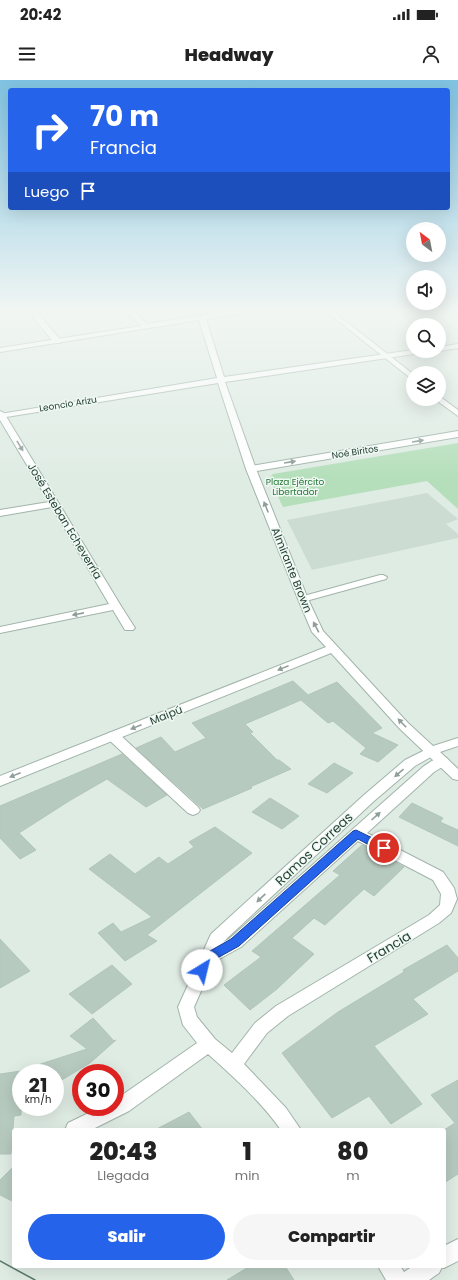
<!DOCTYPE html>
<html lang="es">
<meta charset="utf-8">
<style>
:root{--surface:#fff;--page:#f6f6f6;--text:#222;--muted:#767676;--accent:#2563eb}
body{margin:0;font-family:Poppins,sans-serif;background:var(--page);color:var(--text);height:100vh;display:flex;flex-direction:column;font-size:15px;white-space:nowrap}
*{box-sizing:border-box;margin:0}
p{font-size:13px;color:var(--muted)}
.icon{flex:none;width:22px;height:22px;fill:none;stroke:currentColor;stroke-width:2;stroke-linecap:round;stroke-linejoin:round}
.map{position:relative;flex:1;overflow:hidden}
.details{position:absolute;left:12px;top:1048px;width:434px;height:140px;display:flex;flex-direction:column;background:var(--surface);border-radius:4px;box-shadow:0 4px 16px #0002}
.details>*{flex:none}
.hud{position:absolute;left:8px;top:8px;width:442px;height:122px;border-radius:4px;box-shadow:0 4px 16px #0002;background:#2563eb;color:#fff;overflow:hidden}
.needle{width:26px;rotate:328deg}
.buttons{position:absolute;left:406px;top:142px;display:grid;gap:8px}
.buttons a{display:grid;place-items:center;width:40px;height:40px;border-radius:50%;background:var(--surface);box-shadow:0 4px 16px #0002;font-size:20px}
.speed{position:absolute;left:12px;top:984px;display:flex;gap:8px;font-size:20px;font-weight:700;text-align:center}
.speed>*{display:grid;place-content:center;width:52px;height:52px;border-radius:50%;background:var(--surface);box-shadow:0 4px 16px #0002;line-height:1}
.speed small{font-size:10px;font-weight:400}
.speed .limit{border:6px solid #d22;background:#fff;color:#111}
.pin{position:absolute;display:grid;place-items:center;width:34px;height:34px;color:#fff;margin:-17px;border:2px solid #fff;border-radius:50%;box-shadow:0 1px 4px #0007}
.me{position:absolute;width:44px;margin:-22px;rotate:36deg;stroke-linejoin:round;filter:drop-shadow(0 0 3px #0008)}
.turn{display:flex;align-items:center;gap:14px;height:84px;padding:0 16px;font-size:18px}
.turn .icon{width:52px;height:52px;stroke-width:2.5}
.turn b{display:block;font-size:28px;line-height:34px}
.then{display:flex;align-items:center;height:38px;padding:0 16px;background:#0003;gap:8px;font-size:15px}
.eta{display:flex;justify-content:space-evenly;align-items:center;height:68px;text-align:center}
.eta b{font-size:24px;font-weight:800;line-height:28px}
.primary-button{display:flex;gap:8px;margin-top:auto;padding:8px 16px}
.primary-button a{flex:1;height:46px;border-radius:24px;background:var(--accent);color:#fff;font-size:16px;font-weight:800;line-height:46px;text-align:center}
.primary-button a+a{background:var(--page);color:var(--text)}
.status{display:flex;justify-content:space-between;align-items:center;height:28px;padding:0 20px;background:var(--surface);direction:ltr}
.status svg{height:11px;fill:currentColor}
header{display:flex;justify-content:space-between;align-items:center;height:52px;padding:0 16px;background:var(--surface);font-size:18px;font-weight:800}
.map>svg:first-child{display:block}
</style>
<div class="status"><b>20:42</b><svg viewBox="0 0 49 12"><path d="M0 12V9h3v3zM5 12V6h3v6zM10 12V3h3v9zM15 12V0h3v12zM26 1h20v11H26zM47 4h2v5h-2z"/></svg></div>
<header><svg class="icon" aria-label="menu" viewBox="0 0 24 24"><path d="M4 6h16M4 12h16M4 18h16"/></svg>Headway<svg class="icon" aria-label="person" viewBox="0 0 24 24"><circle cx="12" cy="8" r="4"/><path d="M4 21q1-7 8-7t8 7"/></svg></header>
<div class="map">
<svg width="458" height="1200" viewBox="0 0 458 1200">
<rect width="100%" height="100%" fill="#dfece4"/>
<path fill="#cddcd3" d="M 427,413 L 458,439 L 446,444 L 458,454 L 458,458 L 312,490 L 287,440 Z"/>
<path fill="#b5dfbb" d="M 458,363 L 458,429 L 427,401 L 283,427 L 269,398 L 273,394 Z"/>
<path fill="#b7cabf" stroke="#b1c6ba" d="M 293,601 L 308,615 L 337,602 L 382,648 L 372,653 L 398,665 L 378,682 L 360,674 L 366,668 L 333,641 L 328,643 L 301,620 L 245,644 L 253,652 L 250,653 L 277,680 L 279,680 L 291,689 L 250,707 L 252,708 L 203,729 L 136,668 L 161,657 L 175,672 L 206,658 L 192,643 Z
M 122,674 L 167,715 L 146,727 L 107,699 L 69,721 L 19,753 L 36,770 L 20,779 L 0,758 L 0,726 Z
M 334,683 L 353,693 L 327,713 L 308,704 Z
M 270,718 L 299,736 L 282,749 L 252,732 Z
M 412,723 L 443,738 L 440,742 L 458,750 L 458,766 L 399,737 Z
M 215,747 L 252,773 L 147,855 L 157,861 L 125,881 L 98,853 L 113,843 L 121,852 L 152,837 L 89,789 L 110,774 L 135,794 L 159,777 L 168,784 L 194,767 L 189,762 Z
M 362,765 L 404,787 L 374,816 L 364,809 L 325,845 L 314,838 L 292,858 L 314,874 L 277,909 L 250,930 L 224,905 L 261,877 L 252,871 L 340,795 L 333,791 Z
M 0,859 L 30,891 L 0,908 Z
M 447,865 L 458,878 L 458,891 L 413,919 L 428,934 L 374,966 L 422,1024 L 391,1044 L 369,1016 L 332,1038 L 282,973 L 338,932 L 404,892 L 403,890 Z
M 112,885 L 132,904 L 92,934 L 69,914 Z
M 93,938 L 114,961 L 116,960 L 90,983 L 55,1004 L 55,993 L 23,993 L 22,990 L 87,969 L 70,956 Z
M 21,991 L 21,1035 L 14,1036 L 11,1074 L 0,1074 L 0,994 Z
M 458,1000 L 458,1094 L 444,1103 L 444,1050 L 455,1043 L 431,1015 Z
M 189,1032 L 203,1050 L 155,1050 Z
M 14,1086 L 14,1122 L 0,1115 L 0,1100 Z
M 250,1186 L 285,1186 L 294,1200 L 227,1200 Z"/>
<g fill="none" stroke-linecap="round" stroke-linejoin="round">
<g stroke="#a1b4aa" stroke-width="2">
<path id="service" d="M 380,495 L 383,495 L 387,497 L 386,499 L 306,521 L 303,521 L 299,519 L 300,517 Z"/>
</g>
<g stroke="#a1b4aa" stroke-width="2">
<path id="minor" d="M 27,229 L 34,229 L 60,259 L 60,263 L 54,263 Z
M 323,229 L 330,229 L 413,294 L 413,300 Z
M 439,316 L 458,330 L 458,336 L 436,320 L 439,319 Z
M 0,331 L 4,333 L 121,526 L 135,548 L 133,550 L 125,550 L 113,530 L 0,553 L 0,547 L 109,524 L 52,427 L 0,436 L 0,430 L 49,422 L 0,340 Z
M 458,351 L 458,357 L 251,392 L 246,389 L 251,386 Z
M 113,652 L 118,653 L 198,727 L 200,730 L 198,733 L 193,735 L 188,733 L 108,659 L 107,656 L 108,653 Z
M 431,667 L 436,668 L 438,671 L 436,674 L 415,686 L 374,721 L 223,862 L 229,859 L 424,686 C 432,681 438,676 447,678 L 449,681 L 447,684 L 434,692 L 367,753 L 443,792 L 454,808 L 457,819 L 451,833 L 439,843 L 288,936 L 267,953 L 244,984 L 286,1028 L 301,1050 L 281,1050 C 261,1022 234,997 208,974 L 129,1031 L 91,1050 L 65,1050 L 68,1043 L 101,1027 L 115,1027 L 115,1020 L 197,963 L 183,945 L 178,927 L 211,854 L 364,715 L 405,680 ZM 358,761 L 433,800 L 441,814 L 440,825 L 429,835 L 276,926 L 255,943 L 232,973 L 215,959 L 197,937 L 194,927 L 214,882 L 241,867 Z
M 458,1159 L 458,1181 L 444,1188 L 442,1187 L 439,1193 L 429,1200 L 386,1200 L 378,1186 L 400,1186 L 404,1192 L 413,1186 L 444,1186 L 444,1166 Z"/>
</g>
<g stroke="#a1b4aa" stroke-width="2">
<path id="tertiary" d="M 125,229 L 132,229 L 147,244 L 244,229 L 261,229 L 258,231 L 206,239 L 224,297 L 413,270 L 425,271 L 421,273 L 225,302 L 256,389 L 308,519 L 323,551 L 408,643 L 433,666 L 458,658 L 458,666 L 440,672 L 458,689 L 458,700 L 453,699 L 400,649 L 331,573 L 0,706 L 0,696 L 326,567 L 312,552 L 298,519 L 246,389 L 218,303 L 0,338 L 0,334 L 217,298 L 199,240 L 0,272 L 0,268 L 141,246 Z
M 458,264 L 458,268 L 439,271 L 438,271 L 439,267 Z"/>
</g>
<use href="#service" fill="#fff" fill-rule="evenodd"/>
<use href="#minor" fill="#fff" fill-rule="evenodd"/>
<use href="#tertiary" fill="#fff" fill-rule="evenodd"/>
<path stroke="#58796c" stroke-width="1.5" d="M 0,1181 L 35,1200"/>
</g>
<defs><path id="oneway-solid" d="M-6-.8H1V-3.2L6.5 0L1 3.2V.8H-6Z"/></defs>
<g fill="#8e9e98">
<use href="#oneway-solid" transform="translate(418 361) rotate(-9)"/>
<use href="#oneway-solid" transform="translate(20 366) rotate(59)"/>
<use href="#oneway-solid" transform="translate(290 382) rotate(-9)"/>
<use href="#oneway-solid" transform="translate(266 427) rotate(-112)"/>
<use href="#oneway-solid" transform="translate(78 534) rotate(169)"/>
<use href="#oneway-solid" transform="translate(316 547) rotate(-118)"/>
<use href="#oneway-solid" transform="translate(283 588) rotate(158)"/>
<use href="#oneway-solid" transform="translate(402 643) rotate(-134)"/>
<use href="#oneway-solid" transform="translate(136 647) rotate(158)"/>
<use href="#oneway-solid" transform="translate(399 693) rotate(139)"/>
<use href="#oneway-solid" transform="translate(15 695) rotate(158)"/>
<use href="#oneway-solid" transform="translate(376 736) rotate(-42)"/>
<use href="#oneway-solid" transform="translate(261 818) rotate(137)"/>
</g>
<linearGradient id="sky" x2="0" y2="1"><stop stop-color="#7fc2e1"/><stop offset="0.58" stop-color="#f1f6f3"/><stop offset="1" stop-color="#f1f6f3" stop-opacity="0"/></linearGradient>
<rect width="458" height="397" fill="url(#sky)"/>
<path fill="#2563eb" stroke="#184099" d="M 356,750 L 387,765 L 389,768 L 387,771 L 380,771 L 358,759 L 239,866 L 212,881 L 207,894 L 202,895 L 198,894 L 196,890 L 203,875 L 231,859 L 353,751 Z"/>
<g text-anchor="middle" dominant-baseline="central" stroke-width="3" stroke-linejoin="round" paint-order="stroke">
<g font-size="9" fill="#1e3d30" stroke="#f0f8f3">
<text transform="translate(68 324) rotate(-9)">Leoncio Arizu</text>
<text transform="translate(355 372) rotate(-9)">Noé Biritos</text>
</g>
<g font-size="9" fill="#257839" stroke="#f0f8f3">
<text x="295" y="402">Plaza Ejército<tspan x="295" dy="10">Libertador</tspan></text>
</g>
<g font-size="11" fill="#1e3d30" stroke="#f0f8f3">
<text transform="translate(65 441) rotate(59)">José Esteban Echeverría</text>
<text transform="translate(292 490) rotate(68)">Almirante Brown</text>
<text transform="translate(166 635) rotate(-22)">Maipú</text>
</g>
<g font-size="13" fill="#1e3d30" stroke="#f0f8f3">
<text transform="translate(314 769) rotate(-43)">Ramos Correas</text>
<text transform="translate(389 867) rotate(-31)">Francia</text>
</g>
</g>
</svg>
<div class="buttons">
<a><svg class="needle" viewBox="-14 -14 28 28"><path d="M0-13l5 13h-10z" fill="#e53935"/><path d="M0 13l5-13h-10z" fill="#767676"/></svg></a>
<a><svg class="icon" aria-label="sound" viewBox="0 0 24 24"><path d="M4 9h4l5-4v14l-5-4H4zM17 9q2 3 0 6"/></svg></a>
<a><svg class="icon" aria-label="search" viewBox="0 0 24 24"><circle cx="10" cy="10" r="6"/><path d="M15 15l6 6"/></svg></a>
<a><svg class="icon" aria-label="layers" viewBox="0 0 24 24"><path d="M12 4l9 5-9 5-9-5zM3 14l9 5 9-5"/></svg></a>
</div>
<div class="speed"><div>21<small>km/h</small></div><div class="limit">30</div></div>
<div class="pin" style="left:384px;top:768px;background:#d93025"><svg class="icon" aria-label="arrive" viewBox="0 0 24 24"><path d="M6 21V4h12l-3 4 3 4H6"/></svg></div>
<svg class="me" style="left:202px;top:890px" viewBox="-20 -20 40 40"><circle r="19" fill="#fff"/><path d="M0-13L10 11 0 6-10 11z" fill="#2563eb"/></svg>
<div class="hud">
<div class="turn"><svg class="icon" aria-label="right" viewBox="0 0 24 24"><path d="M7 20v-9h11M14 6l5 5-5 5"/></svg><div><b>70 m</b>Francia</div></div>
<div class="then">Luego<svg class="icon" aria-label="arrive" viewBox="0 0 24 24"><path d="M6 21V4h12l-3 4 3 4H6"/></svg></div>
</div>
<section class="details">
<div class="eta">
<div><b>20:43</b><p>Llegada</p></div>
<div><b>1</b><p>min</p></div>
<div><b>80</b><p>m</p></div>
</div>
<div class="primary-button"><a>Salir</a><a>Compartir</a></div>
</section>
</div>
